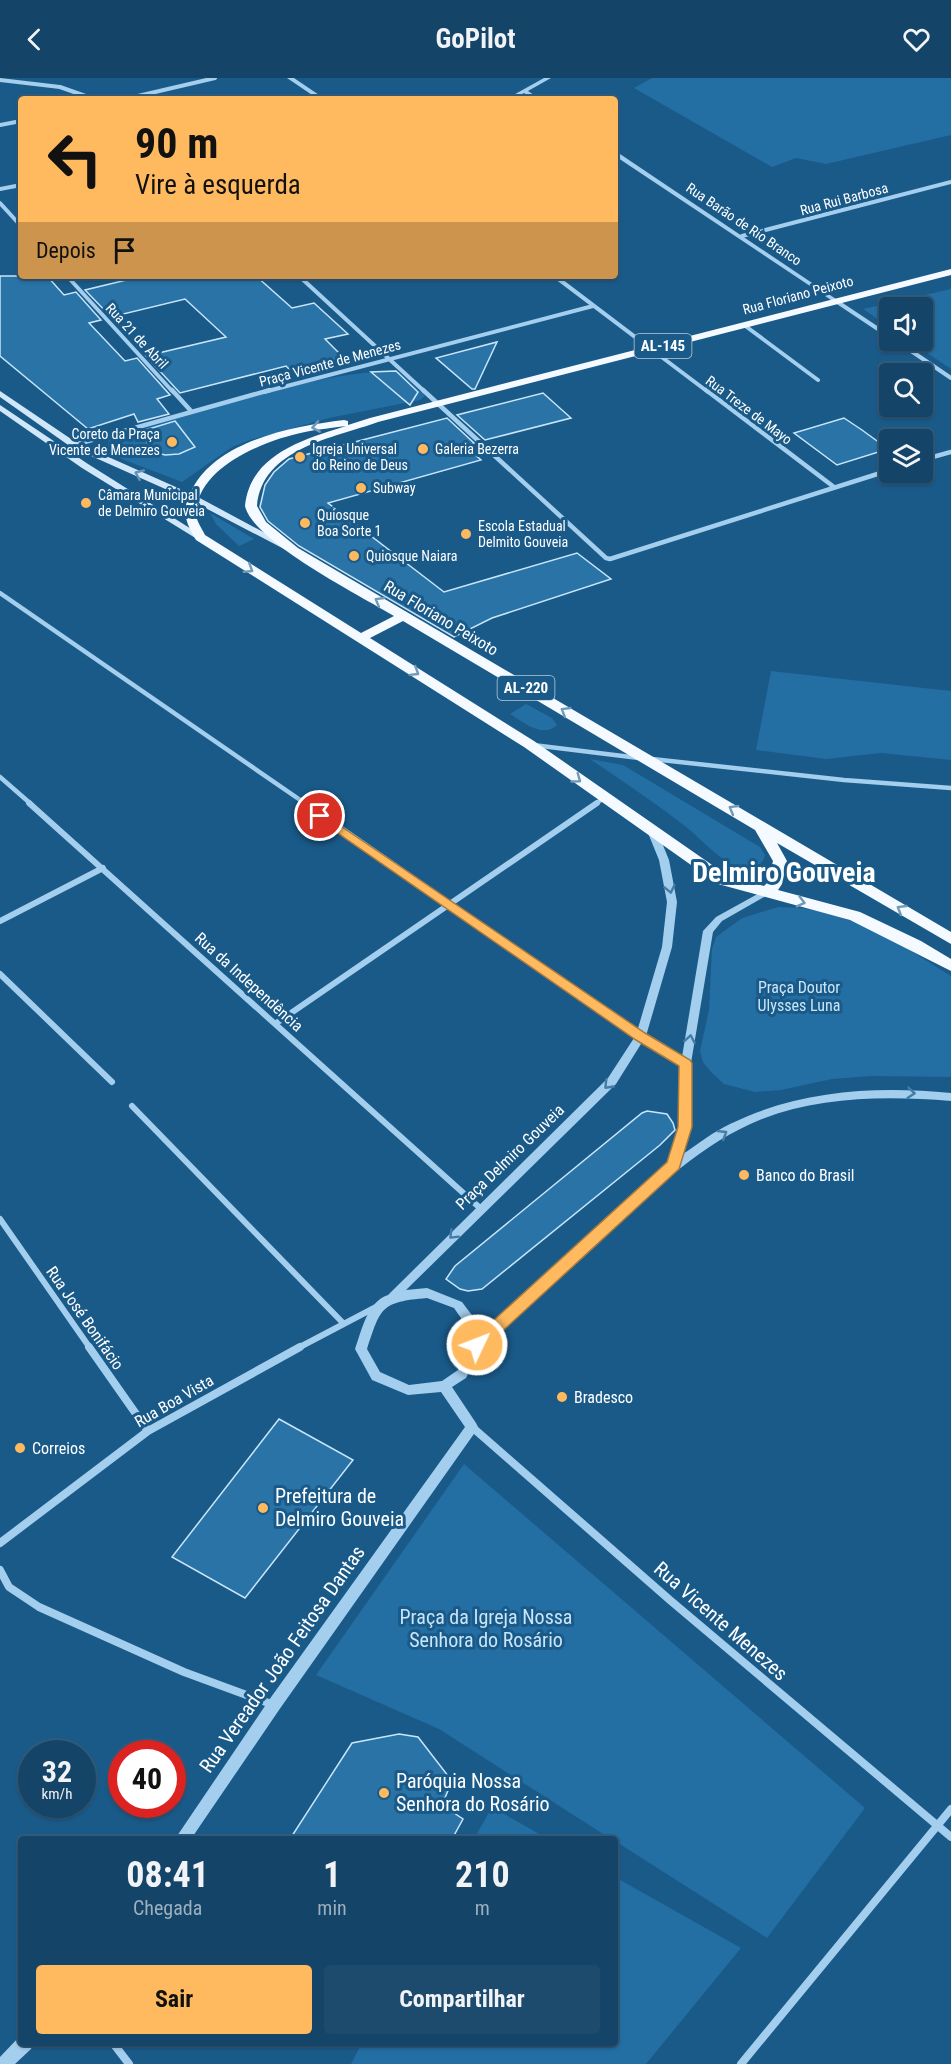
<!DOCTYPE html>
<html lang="pt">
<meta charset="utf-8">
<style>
:root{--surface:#144467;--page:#1d4b6d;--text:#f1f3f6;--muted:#9db0c0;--line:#335c7b;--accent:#ffba5f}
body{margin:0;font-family:"Roboto Condensed",sans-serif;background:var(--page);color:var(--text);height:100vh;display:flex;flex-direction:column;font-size:22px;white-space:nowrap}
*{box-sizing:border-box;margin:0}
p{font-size:20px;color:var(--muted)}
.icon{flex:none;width:33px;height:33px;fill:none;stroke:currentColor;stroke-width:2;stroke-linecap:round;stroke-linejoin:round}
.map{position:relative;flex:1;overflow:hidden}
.side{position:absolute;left:18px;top:1758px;width:600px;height:210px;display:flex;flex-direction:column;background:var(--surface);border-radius:6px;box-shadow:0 2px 4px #0004,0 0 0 2px var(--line)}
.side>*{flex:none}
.banner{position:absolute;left:18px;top:18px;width:600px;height:183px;border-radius:6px;box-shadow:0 2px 4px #0004,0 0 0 2px var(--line);background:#ffba5f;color:#111;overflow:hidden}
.tools{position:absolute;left:879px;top:219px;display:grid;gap:12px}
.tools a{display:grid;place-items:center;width:54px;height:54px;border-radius:6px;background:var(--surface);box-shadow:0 2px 4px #0004,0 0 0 2px var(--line);font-size:30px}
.speed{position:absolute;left:18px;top:1662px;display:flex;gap:12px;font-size:30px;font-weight:700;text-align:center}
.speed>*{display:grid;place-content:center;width:78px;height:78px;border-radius:50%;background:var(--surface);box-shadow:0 2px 4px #0004,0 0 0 2px var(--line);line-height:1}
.speed small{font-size:15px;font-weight:400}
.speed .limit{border:9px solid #d22;background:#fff;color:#111}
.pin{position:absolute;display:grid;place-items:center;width:51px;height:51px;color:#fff;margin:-26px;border:3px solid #fff;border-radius:50%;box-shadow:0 2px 6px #0007}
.me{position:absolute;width:66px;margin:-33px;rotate:47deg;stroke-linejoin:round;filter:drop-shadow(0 0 4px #0008)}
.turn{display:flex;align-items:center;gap:21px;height:126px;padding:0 18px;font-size:27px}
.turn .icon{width:78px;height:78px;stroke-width:2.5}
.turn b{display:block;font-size:42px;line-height:51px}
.then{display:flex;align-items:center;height:57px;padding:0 18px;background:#0003;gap:12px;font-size:22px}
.eta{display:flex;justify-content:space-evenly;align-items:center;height:102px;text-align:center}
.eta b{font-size:36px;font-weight:700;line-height:42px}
.primary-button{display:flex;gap:12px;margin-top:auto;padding:12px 18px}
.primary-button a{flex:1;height:69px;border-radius:6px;background:var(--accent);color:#111;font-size:24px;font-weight:700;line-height:69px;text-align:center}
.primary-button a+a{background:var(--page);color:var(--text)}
header{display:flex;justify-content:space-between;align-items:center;height:78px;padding:0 18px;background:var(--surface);font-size:27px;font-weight:700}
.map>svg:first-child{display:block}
</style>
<header><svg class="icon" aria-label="back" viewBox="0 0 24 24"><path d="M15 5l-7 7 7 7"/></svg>GoPilot<svg class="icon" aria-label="heart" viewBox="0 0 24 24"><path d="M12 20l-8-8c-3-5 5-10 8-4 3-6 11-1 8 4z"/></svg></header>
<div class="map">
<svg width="951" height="1986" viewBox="0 0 951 1986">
<rect width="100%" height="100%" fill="#1a5a89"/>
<path fill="#236ea2" d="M 652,0 L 951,0 L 951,57 L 826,86 L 796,80 L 772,89 L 634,10 Z
M 951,211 L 951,291 L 909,263 L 922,262 L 922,230 L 890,230 L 889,249 L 863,231 Z
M 397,292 L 425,318 L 420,322 L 329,340 L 250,362 L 232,369 L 182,404 L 106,375 L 109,361 C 203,334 299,297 397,292 Z
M 210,435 L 254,461 L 239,468 L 216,446 Z
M 771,593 L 951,613 L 951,682 L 881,675 L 826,681 L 756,672 Z
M 526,626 L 552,640 L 557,647 C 543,661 523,644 510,636 Z
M 590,681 L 623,687 L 760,769 L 765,777 C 763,788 752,793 741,790 C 723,786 700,760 685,748 C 654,724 622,703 590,681 Z
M 778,829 C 844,828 897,864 951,898 L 951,999 L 872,998 L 832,1001 L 781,1012 L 755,1014 L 724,1006 L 711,994 L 703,984 L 700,973 L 709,932 L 712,871 L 716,859 L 742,840 Z
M 464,1386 L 865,1730 L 767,1860 L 615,1763 L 615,1761 L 611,1761 L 439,1651 L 316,1597 Z
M 492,1729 L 548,1761 L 474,1761 Z
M 615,1799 L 741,1870 L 646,1986 L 351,1986 L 362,1965 L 615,1965 Z"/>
<path fill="#2973a7" stroke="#c8e5f9" stroke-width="1.5" d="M 0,198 L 47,198 L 64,217 L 76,214 L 101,242 L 89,245 L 125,283 L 137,280 L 170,317 L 157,321 L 169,336 L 138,344 L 134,336 L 88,351 L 0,278 Z
M 143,198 L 256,198 L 292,230 L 314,225 L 348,256 L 325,261 L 343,279 L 290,292 L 286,288 L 180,315 L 146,278 L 226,259 L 185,221 L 111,239 L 85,212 Z
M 497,264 L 475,311 L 472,311 L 436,280 Z
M 396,293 L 418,314 L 410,327 L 371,294 Z
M 543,315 L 571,340 L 485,362 L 457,337 Z
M 447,340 L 474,365 L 465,368 L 481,382 L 328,425 L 444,514 L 577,475 L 611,501 L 492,540 L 454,559 L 299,468 L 268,443 L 260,429 L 265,407 L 274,394 L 289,381 Z
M 844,340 L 862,352 L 888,371 L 837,387 L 794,355 Z
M 175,343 L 195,369 L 179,376 L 165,377 L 151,373 L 142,353 Z
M 647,1033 L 667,1036 L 673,1045 L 675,1052 L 660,1067 L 482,1211 L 468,1213 L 460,1211 L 446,1201 L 455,1188 L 642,1035 Z
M 279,1341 L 353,1382 L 245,1520 L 172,1479 Z
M 399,1656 L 418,1659 L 452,1703 L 442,1727 L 463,1741 L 452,1761 L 290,1761 L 352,1665 Z"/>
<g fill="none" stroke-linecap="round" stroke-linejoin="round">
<path stroke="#a3ceed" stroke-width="4" d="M 0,2 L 60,9 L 94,21
M 125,21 L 215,0
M 0,47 L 21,43
M 0,111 L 21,107
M 0,125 L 21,148
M 742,158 L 951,104
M 67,198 L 173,314
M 299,198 L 425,314
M 836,223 L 890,259
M 744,247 L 818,302
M 895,262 L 951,300
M 651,271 L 708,314
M 264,314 L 593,228"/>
<path stroke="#a3ceed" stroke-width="4.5" d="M 172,312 L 191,333
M 423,312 L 606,480 L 610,481 L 890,392
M 706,312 L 834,409
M 74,367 L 270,312
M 922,382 L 951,374
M 0,515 L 306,726
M 533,667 L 639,680
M 652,681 L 844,702 L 951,710
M 0,699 L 31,726
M 595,726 L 604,720"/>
<path stroke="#a3ceed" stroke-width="6" d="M 29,725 L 480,1130
M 304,725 L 641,958 L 686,985
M 0,843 L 103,790
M 0,896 L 112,1004
M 275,946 L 597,725
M 132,1028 L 343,1245
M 0,1141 L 90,1270
M 298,1270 L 376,1229"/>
<path stroke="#a3ceed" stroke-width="8" d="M 89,1269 L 148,1353
M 472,1349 L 671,1523 L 951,1759
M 0,1465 L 148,1353 L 300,1269
M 0,1492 L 9,1509 L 39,1529 L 184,1594 L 274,1627
M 113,1965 L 129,1986
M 741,1986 L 951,1731"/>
<path fill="#a3ceed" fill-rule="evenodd" d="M 287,0 L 294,0 L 325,21 L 318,21 Z
M 544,0 L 551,0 L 528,13 L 540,21 L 533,21 L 524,15 L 513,21 L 506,21 Z
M 615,73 L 617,74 L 839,223 L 834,224 L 615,78 Z
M 551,198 L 558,198 L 653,270 L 653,272 L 649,272 Z
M 653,752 L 658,755 L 669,782 L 677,824 L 672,869 L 646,958 L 616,1006 L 406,1212 L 427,1210 L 462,1224 L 480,1248 L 482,1255 L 669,1085 L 680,1049 L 681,985 L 703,853 L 716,839 L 763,813 L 766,812 L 771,815 L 722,843 L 713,854 L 691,985 L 690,1049 L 683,1076 C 698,1066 713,1054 730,1046 C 800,1012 875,1008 951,1015 L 951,1023 C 888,1018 822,1018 762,1041 C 702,1065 656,1110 609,1153 C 566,1192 524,1232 481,1271 L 466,1300 L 452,1309 L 476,1345 L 478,1349 L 476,1353 L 279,1632 L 191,1761 L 175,1761 L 269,1622 L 465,1349 L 441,1314 L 408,1317 L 372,1302 L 355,1271 C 362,1252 367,1224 388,1217 L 608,1000 L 636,957 L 662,869 L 667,824 L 659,782 L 648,755 ZM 427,1220 L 454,1230 L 470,1253 L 471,1267 L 458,1292 L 442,1303 L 409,1307 L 380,1294 L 367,1271 C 381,1229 381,1224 427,1220 Z
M 19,1959 L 21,1959 L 21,1965 L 33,1965 L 31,1971 L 15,1986 L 0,1986 L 0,1979 Z"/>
<path fill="#d0e7f9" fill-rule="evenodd" d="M 0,313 L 77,365 L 196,418 L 293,470 L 292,472 L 286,472 L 190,422 L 71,369 L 0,319 Z
M 0,327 L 88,386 L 204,459 L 197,461 L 82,390 L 0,333 Z"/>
<path fill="#f4faff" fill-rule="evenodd" d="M 951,191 L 951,197 L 378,344 C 334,360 262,370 257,428 L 266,444 L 298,470 L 951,854 L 951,866 L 777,765 L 787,783 L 782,806 L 778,812 L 860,834 L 921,863 L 951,881 L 951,893 L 850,842 L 718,806 L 524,669 L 196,462 C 182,439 182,429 195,406 C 223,361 295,348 344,342 L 348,343 L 348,347 L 370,340 ZM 346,348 C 305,361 250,376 245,428 C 253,464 361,518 394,538 L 361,555 L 205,457 C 202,451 196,442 196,436 C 197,388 266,362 305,354 C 318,351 333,350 346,348 ZM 403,543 L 755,752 L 773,783 L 768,804 L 764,808 L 728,798 L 534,663 L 370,560 Z"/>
</g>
<defs><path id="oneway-chevron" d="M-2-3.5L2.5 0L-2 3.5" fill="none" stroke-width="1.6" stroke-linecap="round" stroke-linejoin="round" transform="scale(1.5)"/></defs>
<g stroke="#719ab8">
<use href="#oneway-chevron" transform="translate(316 349) rotate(171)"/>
<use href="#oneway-chevron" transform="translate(249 491) rotate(32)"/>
<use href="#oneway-chevron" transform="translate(379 523) rotate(-150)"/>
<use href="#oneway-chevron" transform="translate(415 594) rotate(32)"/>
<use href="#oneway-chevron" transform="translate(565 633) rotate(-149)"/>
<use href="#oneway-chevron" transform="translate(577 701) rotate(36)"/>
<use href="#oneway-chevron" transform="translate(733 731) rotate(-150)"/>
<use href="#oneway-chevron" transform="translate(801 824) rotate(14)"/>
<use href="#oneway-chevron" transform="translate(901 831) rotate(-149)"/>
</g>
<use stroke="#6392b6" href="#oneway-chevron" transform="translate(139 396) rotate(-156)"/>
<g stroke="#437da7">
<use href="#oneway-chevron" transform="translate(670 811) rotate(78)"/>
<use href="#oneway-chevron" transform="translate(690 961) rotate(-80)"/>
<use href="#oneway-chevron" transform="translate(608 1007) rotate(134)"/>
<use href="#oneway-chevron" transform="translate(911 1015) rotate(5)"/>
<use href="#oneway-chevron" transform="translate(723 1056) rotate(-32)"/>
<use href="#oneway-chevron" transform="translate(453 1157) rotate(135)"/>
</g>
<path fill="#ffba5f" stroke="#a6793e" stroke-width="1.5" d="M 320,734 L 645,955 L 690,982 L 692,985 L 692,1049 L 679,1091 L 483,1271 L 477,1273 L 472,1271 L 469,1267 L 472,1262 L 667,1084 L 678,1049 L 679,988 L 636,962 L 316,740 L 316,735 Z"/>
<g fill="#ffba5f" stroke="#1a5a89" stroke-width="2">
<circle cx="172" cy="364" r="6"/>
<circle cx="423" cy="371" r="6"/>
<circle cx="300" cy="379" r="6"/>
<circle cx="361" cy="410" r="6"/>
<circle cx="86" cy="425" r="6"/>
<circle cx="305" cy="445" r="6"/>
<circle cx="466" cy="456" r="6"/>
<circle cx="354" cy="478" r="6"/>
<circle cx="744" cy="1097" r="6"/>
<circle cx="562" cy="1319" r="6"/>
<circle cx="20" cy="1370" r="6"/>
<circle cx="263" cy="1430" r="6"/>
<circle cx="384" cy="1715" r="6"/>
</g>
<g text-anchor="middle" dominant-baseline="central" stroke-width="6" stroke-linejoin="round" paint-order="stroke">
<g font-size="14" fill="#fff" stroke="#1a5a89">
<text transform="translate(844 121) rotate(-15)">Rua Rui Barbosa</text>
<text transform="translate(744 146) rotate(34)">Rua Barão de Rio Branco</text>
<text transform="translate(798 217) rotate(-15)">Rua Floriano Peixoto</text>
<text transform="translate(137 258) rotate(47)">Rua 21 de Abril</text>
<text transform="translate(330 285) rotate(-15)">Praça Vicente de Menezes</text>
<text transform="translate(749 332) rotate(37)">Rua Treze de Mayo</text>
</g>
<g font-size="14" fill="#fff" stroke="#1a5a89" text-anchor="start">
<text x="160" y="356" text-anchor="end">Coreto da Praça<tspan x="160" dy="16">Vicente de Menezes</tspan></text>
<text x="312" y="371">Igreja Universal<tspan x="312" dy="16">do Reino de Deus</tspan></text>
<text x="435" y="371">Galeria Bezerra</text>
<text x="373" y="410">Subway</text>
<text x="98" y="417">Câmara Municipal<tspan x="98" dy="16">de Delmiro Gouveia</tspan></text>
<text x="317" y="437">Quiosque<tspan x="317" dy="16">Boa Sorte 1</tspan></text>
<text x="478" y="448">Escola Estadual<tspan x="478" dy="16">Delmito Gouveia</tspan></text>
<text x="366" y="478">Quiosque Naiara</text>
</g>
<g fill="#1a5a89" stroke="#bacedc" stroke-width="1.5">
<rect x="634.5" y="256" width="57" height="24" rx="4.5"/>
<rect x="497.5" y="598" width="57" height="24" rx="4.5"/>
</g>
<g font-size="15" font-weight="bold" fill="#fff">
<text x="663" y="268">AL-145</text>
<text x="526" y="610">AL-220</text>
</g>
<g font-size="16" fill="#fff" stroke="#1a5a89">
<text transform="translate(441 540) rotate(31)">Rua Floriano Peixoto</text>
<text transform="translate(249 904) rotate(42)">Rua da Independência</text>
<text transform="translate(510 1079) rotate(-44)">Praça Delmiro Gouveia</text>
<text transform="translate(85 1240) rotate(55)">Rua José Bonifácio</text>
<text transform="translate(174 1323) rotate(-30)">Rua Boa Vista</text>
</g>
<g font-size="16" fill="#c8e5f9" stroke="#1a5a89">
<text x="799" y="909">Praça Doutor<tspan x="799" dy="18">Ulysses Luna</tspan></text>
</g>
<g font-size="16" fill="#fff" stroke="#1a5a89" text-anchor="start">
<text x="756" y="1097">Banco do Brasil</text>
<text x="574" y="1319">Bradesco</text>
<text x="32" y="1370">Correios</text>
</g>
<g font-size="20" fill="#fff" stroke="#1a5a89" text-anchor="start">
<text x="275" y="1418">Prefeitura de<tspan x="275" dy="23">Delmiro Gouveia</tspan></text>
<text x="396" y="1703">Paróquia Nossa<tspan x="396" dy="23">Senhora do Rosário</tspan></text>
</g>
<g font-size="20" fill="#c8e5f9" stroke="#1a5a89">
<text x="486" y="1539">Praça da Igreja Nossa<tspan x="486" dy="23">Senhora do Rosário</tspan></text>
</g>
<g font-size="20" fill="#fff" stroke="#1a5a89">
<text transform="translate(721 1543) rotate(41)">Rua Vicente Menezes</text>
<text transform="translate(282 1581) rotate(-55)">Rua Vereador João Feitosa Dantas</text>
</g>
<g font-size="28" font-weight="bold" fill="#fff" stroke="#1a5a89">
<text x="784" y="794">Delmiro Gouveia</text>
</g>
</g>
</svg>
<div class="tools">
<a><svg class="icon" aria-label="sound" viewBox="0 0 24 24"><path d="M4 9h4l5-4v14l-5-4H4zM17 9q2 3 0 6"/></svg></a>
<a><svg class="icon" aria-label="search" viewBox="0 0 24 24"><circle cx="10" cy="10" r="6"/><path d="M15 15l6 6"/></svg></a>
<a><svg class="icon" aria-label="layers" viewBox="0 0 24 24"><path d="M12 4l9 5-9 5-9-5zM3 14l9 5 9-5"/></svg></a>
</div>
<div class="speed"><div>32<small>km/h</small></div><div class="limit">40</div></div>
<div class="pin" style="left:320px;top:738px;background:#d93025"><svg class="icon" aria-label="arrive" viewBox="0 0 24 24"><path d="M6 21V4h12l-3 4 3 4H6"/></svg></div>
<svg class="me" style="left:477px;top:1267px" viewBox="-20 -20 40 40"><circle r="17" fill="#ffba5f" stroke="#fff" stroke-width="3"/><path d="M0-11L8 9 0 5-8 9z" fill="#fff"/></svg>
<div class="banner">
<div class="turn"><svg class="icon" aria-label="left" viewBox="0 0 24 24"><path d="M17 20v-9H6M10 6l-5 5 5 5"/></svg><div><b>90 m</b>Vire à esquerda</div></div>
<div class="then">Depois<svg class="icon" aria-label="arrive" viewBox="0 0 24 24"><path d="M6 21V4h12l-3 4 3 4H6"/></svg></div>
</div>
<section class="side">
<div class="eta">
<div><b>08:41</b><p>Chegada</p></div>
<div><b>1</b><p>min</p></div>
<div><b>210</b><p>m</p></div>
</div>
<div class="primary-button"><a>Sair</a><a>Compartilhar</a></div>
</section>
</div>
